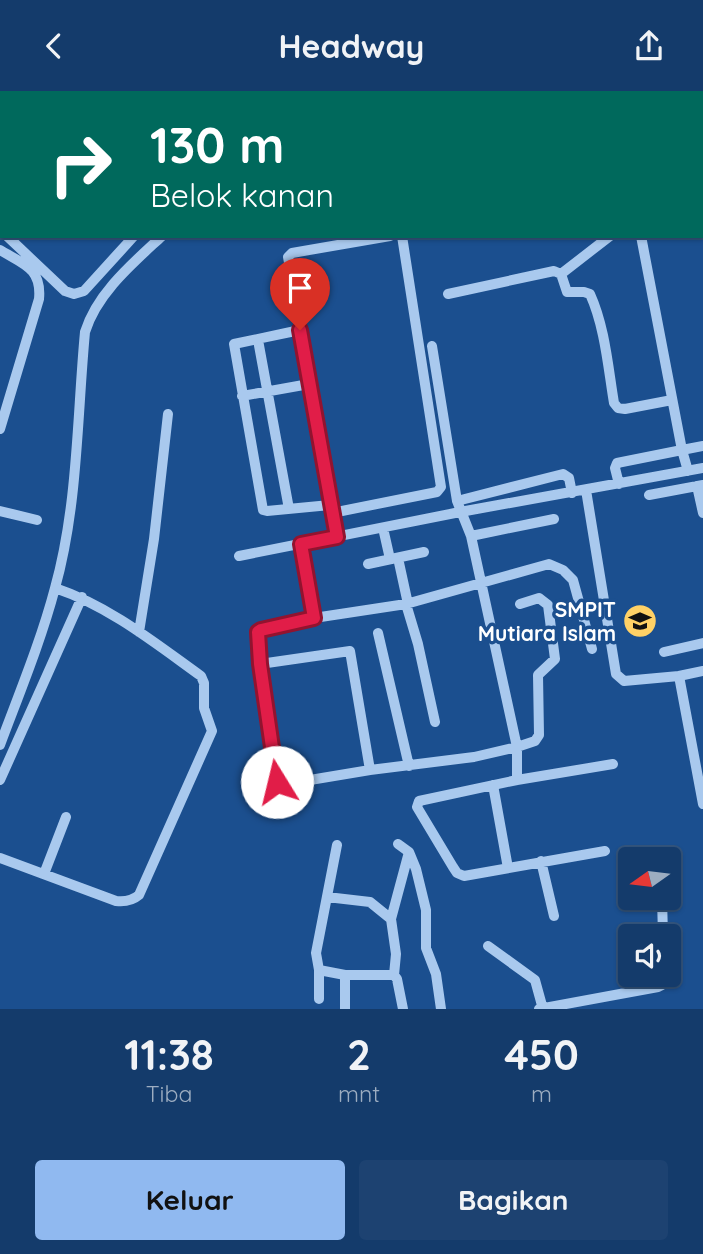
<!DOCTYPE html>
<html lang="id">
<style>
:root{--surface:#143b6b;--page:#1d4271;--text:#f1f3f6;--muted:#9dadc1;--line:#33557e;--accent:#90b9f0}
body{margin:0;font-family:Quicksand,sans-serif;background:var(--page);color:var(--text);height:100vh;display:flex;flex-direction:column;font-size:26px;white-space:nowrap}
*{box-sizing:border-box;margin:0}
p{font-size:23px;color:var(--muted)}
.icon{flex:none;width:38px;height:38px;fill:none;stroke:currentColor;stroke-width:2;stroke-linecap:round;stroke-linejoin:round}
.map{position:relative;height:918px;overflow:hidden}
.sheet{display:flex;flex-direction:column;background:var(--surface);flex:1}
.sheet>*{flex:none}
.guide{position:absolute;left:0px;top:0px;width:704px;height:147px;box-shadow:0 2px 5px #0004,0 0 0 2px var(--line);background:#00695c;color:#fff;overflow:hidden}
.needle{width:46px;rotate:256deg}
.controls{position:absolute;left:618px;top:756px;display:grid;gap:14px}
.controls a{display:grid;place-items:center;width:63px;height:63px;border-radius:7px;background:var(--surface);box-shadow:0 2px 5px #0004,0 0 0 2px var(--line);font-size:35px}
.pin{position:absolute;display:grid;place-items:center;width:60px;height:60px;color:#fff;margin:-72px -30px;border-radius:50% 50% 50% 0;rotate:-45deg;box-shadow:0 0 7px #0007}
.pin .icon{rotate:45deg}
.me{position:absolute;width:77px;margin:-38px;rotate:351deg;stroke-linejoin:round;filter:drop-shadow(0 0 5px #0008)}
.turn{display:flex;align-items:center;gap:24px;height:147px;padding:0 35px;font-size:32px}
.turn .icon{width:91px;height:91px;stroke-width:2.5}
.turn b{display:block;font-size:49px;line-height:60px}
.eta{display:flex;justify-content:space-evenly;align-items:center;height:119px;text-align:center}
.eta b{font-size:42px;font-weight:700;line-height:49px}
.primary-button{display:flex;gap:14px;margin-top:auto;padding:14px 35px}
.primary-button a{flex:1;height:80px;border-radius:7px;background:var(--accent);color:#111;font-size:28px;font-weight:700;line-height:80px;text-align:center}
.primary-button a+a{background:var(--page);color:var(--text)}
header{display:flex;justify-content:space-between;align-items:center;height:91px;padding:0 35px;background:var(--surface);font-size:32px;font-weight:700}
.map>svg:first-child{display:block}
</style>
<header><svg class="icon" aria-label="back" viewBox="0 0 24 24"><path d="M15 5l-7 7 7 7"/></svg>Headway<svg class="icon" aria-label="share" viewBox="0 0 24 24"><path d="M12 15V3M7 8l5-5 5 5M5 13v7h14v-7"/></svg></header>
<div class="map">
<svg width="703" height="918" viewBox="0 0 703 918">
<rect width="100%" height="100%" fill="#1b4f8f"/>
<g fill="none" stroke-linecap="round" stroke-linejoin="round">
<path stroke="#a9c9ee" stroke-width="10" d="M 514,0 L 520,2
M 98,2 L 98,0
M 173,2 L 173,0
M 225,2 L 225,0
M 313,2 L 315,0
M 651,2 L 651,0
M 0,82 L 2,80
M 0,115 L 2,113
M 7,145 L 65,200 L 74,203 L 84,200 L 134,145
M 610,145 L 561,183 L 567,201 L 584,201 L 590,203 C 605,236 608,276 614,312 L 618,317 L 625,318 L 672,309
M 0,159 C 23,173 42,177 39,208 L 0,338
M 448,203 L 554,180 L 561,183
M 300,239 L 234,253 L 263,419 L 267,420 L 330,414
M 258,249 L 289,418
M 242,305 L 309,293
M 688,380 L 682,359 L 703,355
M 619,393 L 615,377 L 617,372 L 682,359 L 641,145
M 697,395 L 703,422
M 586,399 L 616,583 L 624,590 L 679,585 L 703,713
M 649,404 L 703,394
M 457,410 L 563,383 L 569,387 L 572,402
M 0,420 L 37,429
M 332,422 L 437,401 L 441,396 L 402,145
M 383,437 L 390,468
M 471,445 L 554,428
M 337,446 L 288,166 L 292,162 L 390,145
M 301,453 L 314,527
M 239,465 L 460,421 L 703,377
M 398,467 L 408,513
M 368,473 L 424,461
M 406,513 L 418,553 L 435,631
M 139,541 L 154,448 L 168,323
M 378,542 L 409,675
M 664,561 L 703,552
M 260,573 L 350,560 L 370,679 L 474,666 L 517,656 L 471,445 L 457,410 L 432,255
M 679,585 L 703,580
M 0,654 C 19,603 41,550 55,497 C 78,415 77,326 85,241 C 97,202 133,172 162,145
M 370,679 L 280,694 L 277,691 L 260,573 L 259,540 L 314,527 L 406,513 L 549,473 L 563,479 L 573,489 L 592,558
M 0,689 L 82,506
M 517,689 L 517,656 L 535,650 L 539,644 L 538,584 L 555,568 L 548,514 L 539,507 L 520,513
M 493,694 L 508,777
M 398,753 L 409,761 L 416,778 L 426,819 L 426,857 L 436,883 L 441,918
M 605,760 L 464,785 L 457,782 L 453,776 L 417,716 L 419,710 L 517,689 L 613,673
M 0,767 L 116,810 C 125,811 132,810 139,804 L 212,640 L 204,617 L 204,592 L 201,585 C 155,552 109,515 55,497
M 541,770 L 554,825
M 44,783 L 66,726
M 327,806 L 370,811 L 391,828
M 662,807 L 663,845
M 488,855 L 535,889 L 543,918
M 319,879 L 345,884 L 394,884 L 397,888 L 403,918
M 394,884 L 396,863 L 391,828 L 409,761
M 319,908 L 319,879 L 316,862 L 337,754
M 345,918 L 345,884
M 539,918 L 658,896 L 662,894 L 664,884"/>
</g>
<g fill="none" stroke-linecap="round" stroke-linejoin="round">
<g stroke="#92132f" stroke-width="18">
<path id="route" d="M 277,691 L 260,573 L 258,541 L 261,539 L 314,527 L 301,453 L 337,446 L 300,239"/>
</g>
<use href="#route" stroke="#e11d48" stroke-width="12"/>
</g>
<defs>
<g id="school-disc" transform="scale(1.75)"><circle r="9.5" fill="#ffd166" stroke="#1b4f8f"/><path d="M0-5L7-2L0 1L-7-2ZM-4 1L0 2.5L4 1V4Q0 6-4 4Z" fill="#111"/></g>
</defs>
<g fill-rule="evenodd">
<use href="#school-disc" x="640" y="530"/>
</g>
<g text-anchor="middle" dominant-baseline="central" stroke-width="7" stroke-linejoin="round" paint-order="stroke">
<g font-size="21" font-weight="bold" fill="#fff" stroke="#1b4f8f" text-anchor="end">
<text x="616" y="518">SMPIT<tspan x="616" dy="24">Mutiara Islam</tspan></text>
</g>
</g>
</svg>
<div class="controls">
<a><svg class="needle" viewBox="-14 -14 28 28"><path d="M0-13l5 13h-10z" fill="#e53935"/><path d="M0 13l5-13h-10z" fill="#9dadc1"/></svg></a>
<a><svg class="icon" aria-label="sound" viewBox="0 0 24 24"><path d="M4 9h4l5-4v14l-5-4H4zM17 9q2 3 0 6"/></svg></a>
</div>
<div class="pin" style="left:300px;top:239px;background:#d93025"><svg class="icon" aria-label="arrive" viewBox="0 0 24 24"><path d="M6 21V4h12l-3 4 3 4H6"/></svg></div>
<svg class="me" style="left:277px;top:691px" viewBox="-20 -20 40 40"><circle r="19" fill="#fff"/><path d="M0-13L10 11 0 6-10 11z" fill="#e11d48"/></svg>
<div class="guide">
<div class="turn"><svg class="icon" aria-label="right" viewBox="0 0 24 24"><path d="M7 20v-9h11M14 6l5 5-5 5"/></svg><div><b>130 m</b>Belok kanan</div></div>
</div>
</div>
<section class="sheet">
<div class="eta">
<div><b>11:38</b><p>Tiba</p></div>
<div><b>2</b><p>mnt</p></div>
<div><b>450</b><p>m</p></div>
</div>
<div class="primary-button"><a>Keluar</a><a>Bagikan</a></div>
</section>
